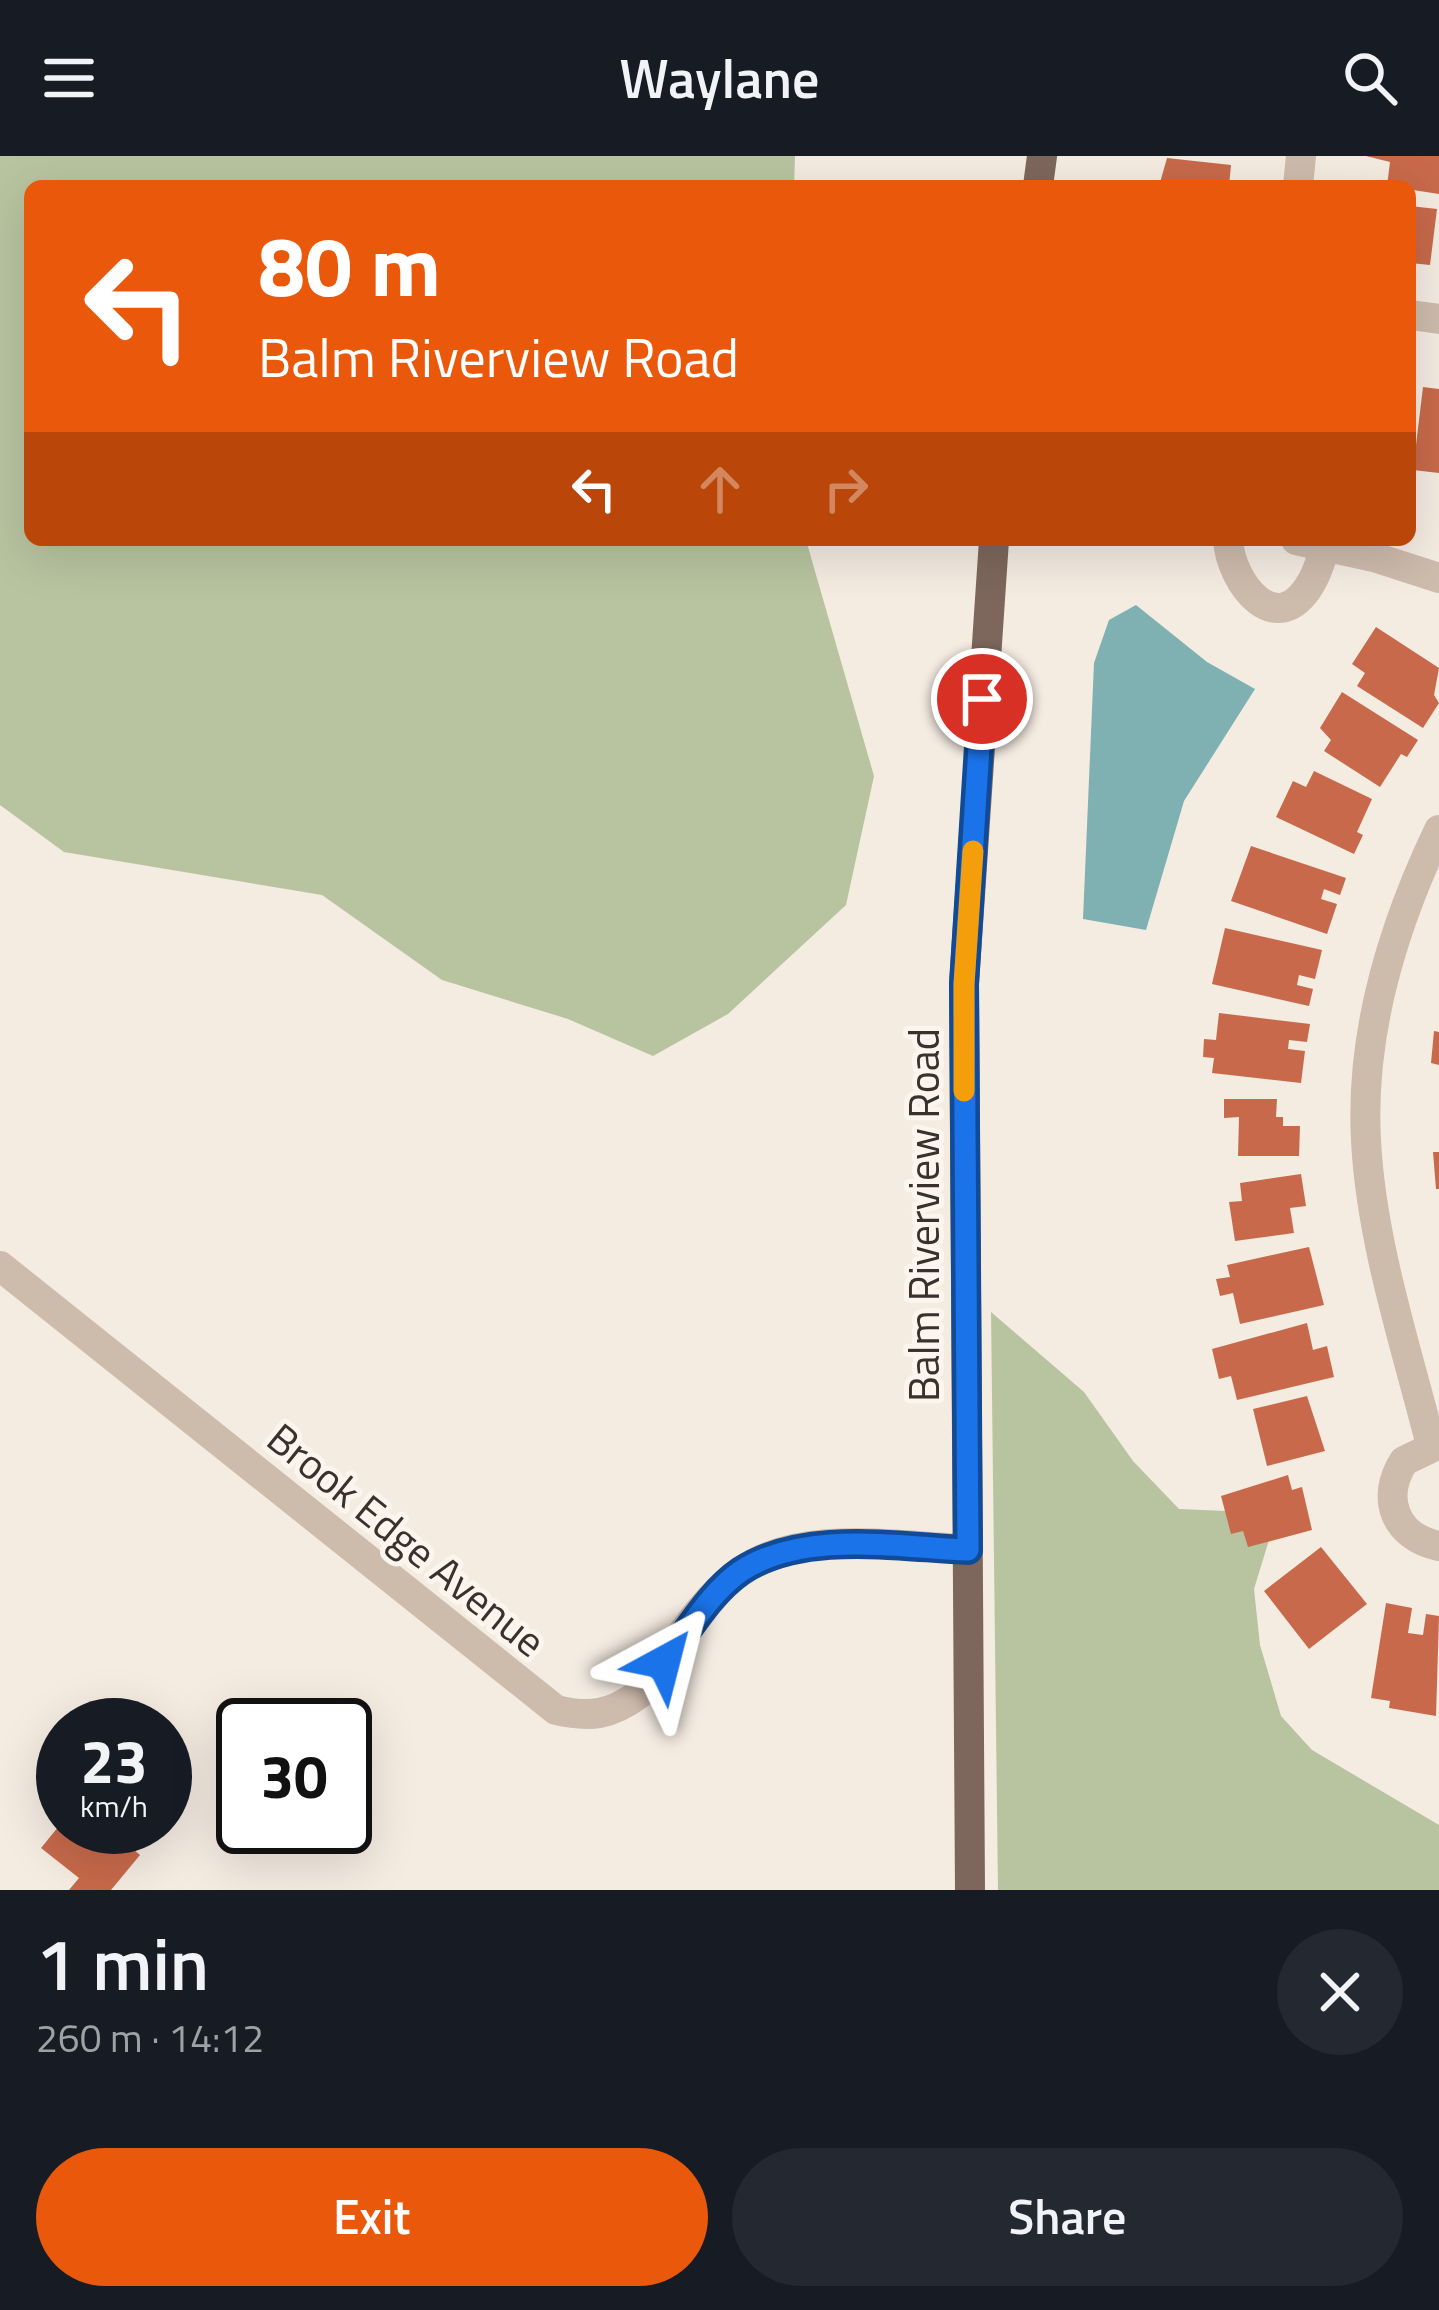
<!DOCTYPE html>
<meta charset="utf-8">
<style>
:root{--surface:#171b24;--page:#242831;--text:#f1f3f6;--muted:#9ea1a6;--accent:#ea580c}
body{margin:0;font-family:"Titillium Web",sans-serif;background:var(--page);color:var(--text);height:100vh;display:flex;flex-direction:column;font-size:45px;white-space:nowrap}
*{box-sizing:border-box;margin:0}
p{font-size:39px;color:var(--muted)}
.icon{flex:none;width:66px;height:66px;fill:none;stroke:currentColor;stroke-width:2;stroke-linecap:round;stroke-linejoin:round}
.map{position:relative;height:1734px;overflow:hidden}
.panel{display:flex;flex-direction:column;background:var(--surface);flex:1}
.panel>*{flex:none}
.guide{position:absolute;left:24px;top:24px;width:1392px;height:366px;border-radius:18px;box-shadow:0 12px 48px #0002;background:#ea580c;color:#fff;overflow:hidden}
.speed{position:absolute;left:36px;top:1542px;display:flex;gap:24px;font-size:60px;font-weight:700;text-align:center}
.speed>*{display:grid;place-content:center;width:156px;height:156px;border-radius:50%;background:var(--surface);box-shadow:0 12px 48px #0002;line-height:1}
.speed small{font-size:30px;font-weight:400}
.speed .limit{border:6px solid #111;border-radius:18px;background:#fff;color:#111}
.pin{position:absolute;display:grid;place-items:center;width:102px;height:102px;color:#fff;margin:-51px;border:6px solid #fff;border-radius:50%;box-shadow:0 3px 12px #0007}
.me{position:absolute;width:132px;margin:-66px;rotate:38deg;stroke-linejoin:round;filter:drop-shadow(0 0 9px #0008)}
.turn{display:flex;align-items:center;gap:42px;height:252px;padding:0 36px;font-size:54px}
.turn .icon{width:156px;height:156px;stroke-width:2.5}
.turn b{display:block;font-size:84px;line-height:102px}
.lanes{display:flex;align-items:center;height:114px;padding:0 36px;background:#0003;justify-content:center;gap:60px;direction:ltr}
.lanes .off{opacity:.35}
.round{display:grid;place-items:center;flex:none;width:126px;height:126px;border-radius:63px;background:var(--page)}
.summary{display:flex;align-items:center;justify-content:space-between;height:204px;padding:0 36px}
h1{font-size:72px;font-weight:600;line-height:90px}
.cta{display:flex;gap:24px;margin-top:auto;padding:24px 36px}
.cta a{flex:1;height:138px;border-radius:72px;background:var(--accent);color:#fff;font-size:48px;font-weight:600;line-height:138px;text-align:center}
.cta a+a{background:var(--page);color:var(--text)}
header{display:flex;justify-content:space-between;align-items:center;height:156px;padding:0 36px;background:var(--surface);font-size:54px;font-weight:600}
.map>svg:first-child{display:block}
</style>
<header><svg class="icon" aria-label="menu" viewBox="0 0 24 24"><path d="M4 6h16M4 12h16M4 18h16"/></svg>Waylane<svg class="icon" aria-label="search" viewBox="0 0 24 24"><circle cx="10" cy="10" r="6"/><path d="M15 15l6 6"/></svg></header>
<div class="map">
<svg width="1439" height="1734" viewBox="0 0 1439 1734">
<rect width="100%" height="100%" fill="#f4ebe1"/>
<path fill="#b8c4a0" d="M 0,0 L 795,0 L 794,30 L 30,30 L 30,384 L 806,384 L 874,620 L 846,749 L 728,858 L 653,900 L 568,863 L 442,824 L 322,739 L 64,696 L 0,649 Z
M 991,1156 L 1084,1236 L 1133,1305 L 1179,1353 L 1226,1355 L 1269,1384 L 1254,1433 L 1260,1489 L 1281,1560 L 1312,1594 L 1439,1669 L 1439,1734 L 998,1734 Z"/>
<path fill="#7fb0b2" d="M 1136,449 L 1207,506 L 1255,533 L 1184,645 L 1146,774 L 1083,763 L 1094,507 L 1109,464 Z"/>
<path fill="#c8694b" d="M 1366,0 L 1439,0 L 1439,38 L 1387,30 L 1390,6 Z
M 1167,2 L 1231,9 L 1229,30 L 1159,30 Z
M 1410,50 L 1437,53 L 1430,109 L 1410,107 Z
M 1423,231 L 1439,233 L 1439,317 L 1413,314 Z
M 1376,471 L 1439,512 L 1434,539 L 1439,547 L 1423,572 L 1357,530 L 1365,517 L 1352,508 Z
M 1342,536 L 1418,584 L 1407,601 L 1401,598 L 1380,631 L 1324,595 L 1331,584 L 1320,572 Z
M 1314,615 L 1372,643 L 1357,676 L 1363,679 L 1354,698 L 1276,661 L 1293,625 L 1306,631 Z
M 1251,690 L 1346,722 L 1340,739 L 1324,733 L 1321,743 L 1337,748 L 1327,778 L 1231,745 Z
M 1225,772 L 1322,794 L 1315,823 L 1299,819 L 1297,829 L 1313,833 L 1309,850 L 1212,828 Z
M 1219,857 L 1310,868 L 1307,886 L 1289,884 L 1288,893 L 1305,895 L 1301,927 L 1212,917 L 1214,902 L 1203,901 L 1204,883 L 1216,884 Z
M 1434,875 L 1439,876 L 1439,909 L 1431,907 Z
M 1224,943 L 1277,943 L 1276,961 L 1283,961 L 1283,970 L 1300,970 L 1299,1000 L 1238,1000 L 1239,961 L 1224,962 Z
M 1433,996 L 1439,996 L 1439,1033 L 1436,1033 Z
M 1301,1018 L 1306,1050 L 1290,1052 L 1294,1077 L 1235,1085 L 1229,1046 L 1242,1045 L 1240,1027 Z
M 1309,1091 L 1324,1149 L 1240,1168 L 1233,1137 L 1220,1140 L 1216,1123 L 1230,1121 L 1227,1109 Z
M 1307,1167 L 1313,1194 L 1327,1190 L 1334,1221 L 1237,1244 L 1231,1220 L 1219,1223 L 1212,1193 Z
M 1307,1240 L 1325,1295 L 1267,1310 L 1253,1253 Z
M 1288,1319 L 1292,1334 L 1302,1331 L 1312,1374 L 1248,1391 L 1243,1375 L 1231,1378 L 1221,1340 Z
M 1321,1391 L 1367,1448 L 1309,1493 L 1264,1435 Z
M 1386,1447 L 1412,1452 L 1408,1477 L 1423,1479 L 1426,1458 L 1439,1460 L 1436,1560 L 1389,1552 L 1390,1545 L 1371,1542 Z
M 63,1665 L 63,1671 L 139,1674 L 127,1688 L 140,1699 L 111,1734 L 69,1734 L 79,1722 L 41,1692 Z"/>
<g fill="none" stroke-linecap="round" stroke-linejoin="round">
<path stroke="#cdbbac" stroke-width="30" d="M 1298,30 L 1301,0
M 1410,159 L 1439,163
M 1228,384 C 1231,428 1277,486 1311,427 C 1318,416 1321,402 1326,390
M 1296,384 L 1374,401 L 1439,422
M 0,1110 L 556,1554 C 590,1562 611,1559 639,1538 C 669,1499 699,1445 740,1416 C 800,1372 898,1391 968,1393
M 1439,1288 L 1404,1305 C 1380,1342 1395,1381 1439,1390
M 1431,1289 C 1406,1190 1371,1086 1366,984 C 1360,876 1393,770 1439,674"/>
<path stroke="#7d675c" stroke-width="30" d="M 1038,30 L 1042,0
M 970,1734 L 964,828 L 994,384"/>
</g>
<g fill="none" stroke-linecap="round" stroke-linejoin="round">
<g stroke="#114b97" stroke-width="30">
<path id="route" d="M 664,1506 C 687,1477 710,1436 741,1415 C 804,1374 897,1391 968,1394 L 964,828 L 982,543"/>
</g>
<use href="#route" stroke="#1a73e8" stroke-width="21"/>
<path stroke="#f59e0b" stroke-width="21" d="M 964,935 L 964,828 L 973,695"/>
</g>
<g text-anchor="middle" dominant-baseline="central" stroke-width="10" stroke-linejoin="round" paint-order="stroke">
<g font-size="42" fill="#3b302b" stroke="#fbf5ee">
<text transform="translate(923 1059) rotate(-90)">Balm Riverview Road</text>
<text transform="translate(407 1383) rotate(39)">Brook Edge Avenue</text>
</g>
</g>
</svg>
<div class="speed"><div>23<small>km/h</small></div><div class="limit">30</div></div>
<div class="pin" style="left:982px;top:543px;background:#d93025"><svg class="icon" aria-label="arrive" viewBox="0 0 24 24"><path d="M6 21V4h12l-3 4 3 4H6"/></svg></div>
<svg class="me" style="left:664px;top:1506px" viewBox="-20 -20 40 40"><path d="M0-17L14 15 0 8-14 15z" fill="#1a73e8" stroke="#fff" stroke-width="4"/></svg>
<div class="guide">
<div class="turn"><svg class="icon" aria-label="left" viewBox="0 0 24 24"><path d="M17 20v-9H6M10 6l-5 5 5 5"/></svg><div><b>80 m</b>Balm Riverview Road</div></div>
<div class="lanes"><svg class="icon" aria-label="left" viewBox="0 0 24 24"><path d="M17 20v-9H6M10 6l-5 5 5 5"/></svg><svg class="icon off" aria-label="ahead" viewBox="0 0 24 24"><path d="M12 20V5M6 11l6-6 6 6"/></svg><svg class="icon off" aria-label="right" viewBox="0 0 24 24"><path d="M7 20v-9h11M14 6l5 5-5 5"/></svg></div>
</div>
</div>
<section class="panel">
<div class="summary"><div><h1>1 min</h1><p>260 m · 14:12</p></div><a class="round"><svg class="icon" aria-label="close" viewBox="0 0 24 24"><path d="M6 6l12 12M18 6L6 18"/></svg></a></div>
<div class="cta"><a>Exit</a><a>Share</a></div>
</section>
